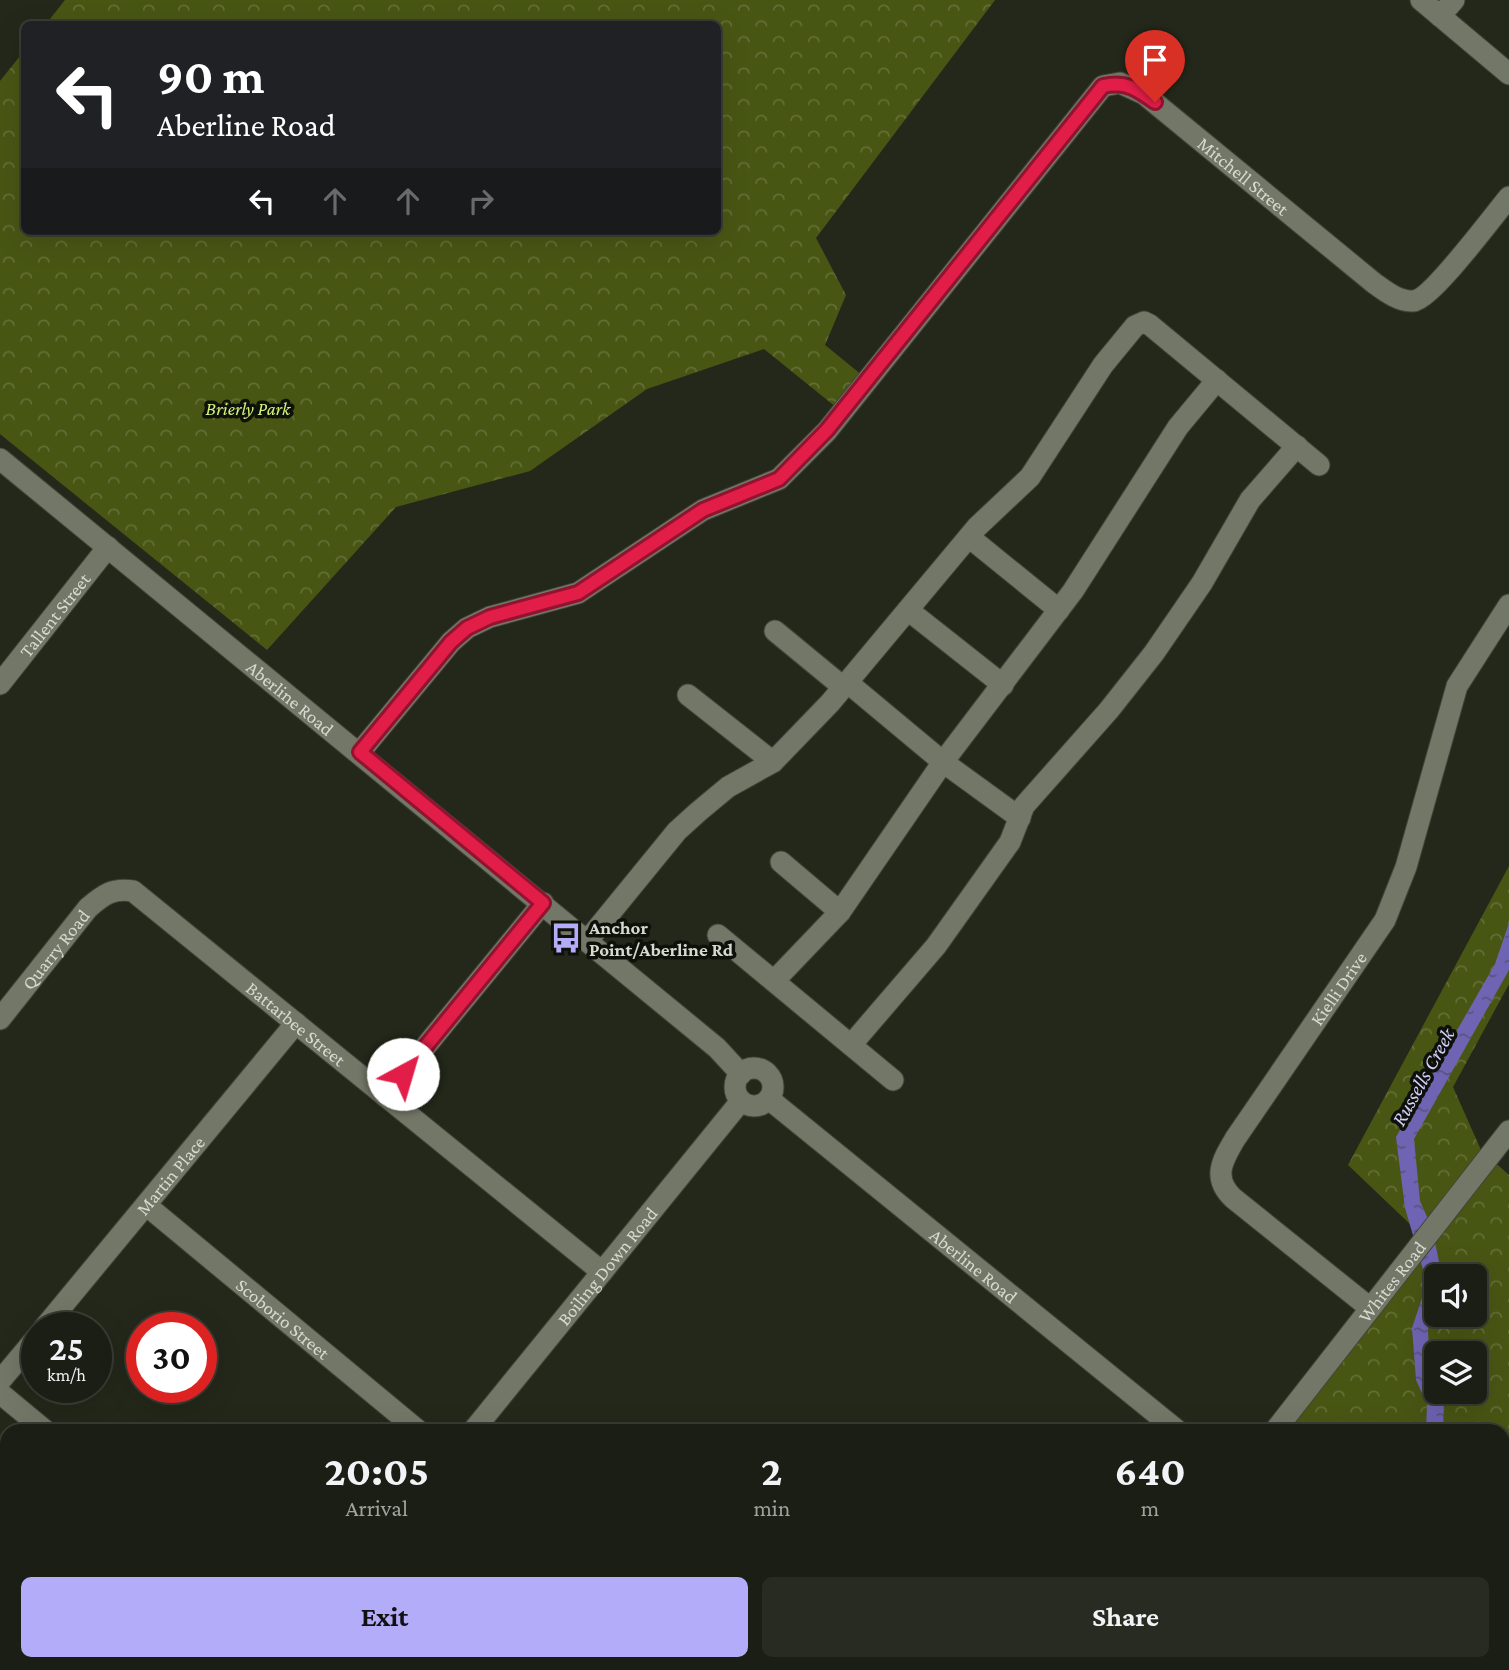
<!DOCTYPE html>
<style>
:root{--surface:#1b1e14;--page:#282b22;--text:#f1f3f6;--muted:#a0a2a0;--line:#393c34;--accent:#b3acf9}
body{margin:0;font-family:"Crimson Pro",serif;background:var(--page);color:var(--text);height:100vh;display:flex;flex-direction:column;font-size:26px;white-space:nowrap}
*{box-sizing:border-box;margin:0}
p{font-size:23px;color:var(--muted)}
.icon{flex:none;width:38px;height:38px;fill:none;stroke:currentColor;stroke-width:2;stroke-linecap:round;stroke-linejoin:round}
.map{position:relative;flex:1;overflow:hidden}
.drawer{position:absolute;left:0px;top:1424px;width:1510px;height:247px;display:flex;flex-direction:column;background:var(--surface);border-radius:21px 21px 0 0;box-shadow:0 7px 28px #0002,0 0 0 2px var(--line)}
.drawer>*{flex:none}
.hud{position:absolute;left:21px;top:21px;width:700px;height:214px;border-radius:10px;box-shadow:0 7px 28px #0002,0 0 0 2px var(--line);background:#202124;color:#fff;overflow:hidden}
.tools{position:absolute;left:1424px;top:1264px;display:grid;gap:14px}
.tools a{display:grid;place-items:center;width:63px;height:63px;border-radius:10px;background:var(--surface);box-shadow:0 7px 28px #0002,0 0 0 2px var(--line);font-size:35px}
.speed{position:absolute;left:21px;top:1312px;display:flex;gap:14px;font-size:35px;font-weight:700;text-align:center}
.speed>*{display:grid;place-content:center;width:91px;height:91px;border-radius:50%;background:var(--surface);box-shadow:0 7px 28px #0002,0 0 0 2px var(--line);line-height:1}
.speed small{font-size:18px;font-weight:400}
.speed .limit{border:10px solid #d22;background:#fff;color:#111}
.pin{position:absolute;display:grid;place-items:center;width:60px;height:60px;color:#fff;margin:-72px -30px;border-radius:50% 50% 50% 0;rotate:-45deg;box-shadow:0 0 7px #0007}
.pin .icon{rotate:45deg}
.me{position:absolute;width:77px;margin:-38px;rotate:39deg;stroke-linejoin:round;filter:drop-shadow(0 0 5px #0008)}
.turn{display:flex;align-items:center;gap:24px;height:147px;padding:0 21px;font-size:32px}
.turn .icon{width:91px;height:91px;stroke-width:2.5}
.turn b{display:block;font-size:49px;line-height:60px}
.lanes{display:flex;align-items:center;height:66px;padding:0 21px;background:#0003;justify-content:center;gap:35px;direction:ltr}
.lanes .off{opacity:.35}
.eta{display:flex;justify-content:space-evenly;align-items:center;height:119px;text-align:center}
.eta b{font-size:42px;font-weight:700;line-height:49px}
.button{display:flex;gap:14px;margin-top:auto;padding:14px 21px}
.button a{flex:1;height:80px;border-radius:10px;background:var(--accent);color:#111;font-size:28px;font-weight:700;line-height:80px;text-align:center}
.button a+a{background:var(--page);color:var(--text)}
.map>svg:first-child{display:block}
</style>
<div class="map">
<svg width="1509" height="1670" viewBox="0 0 1509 1670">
<defs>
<pattern id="forest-crowns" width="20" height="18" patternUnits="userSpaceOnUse" patternTransform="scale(1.75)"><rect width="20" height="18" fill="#485614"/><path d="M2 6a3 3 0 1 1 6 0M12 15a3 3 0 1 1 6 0" fill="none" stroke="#626e35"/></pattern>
<pattern id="water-ripples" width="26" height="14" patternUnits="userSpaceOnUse" patternTransform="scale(1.75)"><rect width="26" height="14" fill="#6e64b3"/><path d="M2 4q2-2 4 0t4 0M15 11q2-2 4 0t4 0" fill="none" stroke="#59547e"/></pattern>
</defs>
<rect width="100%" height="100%" fill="#24281a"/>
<path fill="url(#forest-crowns)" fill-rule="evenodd" d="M 65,0 L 995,0 L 816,238 L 846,295 L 825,345 L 868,380 L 842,412 L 764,349 L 647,389 L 530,471 L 396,507 L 267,650 L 0,434 L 0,81 L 24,51 L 24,231 L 718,231 L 718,24 L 46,24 Z
M 1509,866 L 1509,984 L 1453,1087 L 1481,1150 L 1509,1175 L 1509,1670 L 1490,1670 L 1483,1664 L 1503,1664 L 1503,1432 L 1286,1432 L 1432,1245 L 1348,1165 ZM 1437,1276 L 1475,1276 L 1475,1314 L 1437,1314 ZM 1437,1353 L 1475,1353 L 1475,1391 L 1437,1391 Z"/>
<path fill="url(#water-ripples)" d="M 1509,923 L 1509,970 L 1414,1139 L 1420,1201 L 1432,1228 L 1442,1276 L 1437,1276 L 1437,1304 L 1428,1329 L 1430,1376 L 1444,1402 L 1443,1431 L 1426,1431 L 1427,1404 L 1416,1380 L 1412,1328 L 1427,1283 L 1405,1208 L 1396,1137 L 1495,964 Z"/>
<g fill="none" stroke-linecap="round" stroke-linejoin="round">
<g stroke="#41453a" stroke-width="23">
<g id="minor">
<path d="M 1421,0 L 1509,74"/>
<path d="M 1440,16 L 1454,0"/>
<path id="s1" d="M 0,459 L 717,1048 L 741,1074"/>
<path d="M 969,537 L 1059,610"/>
<path d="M 908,610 L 1003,685"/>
<path d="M 775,631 L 843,687"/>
<path d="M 847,682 L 943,762 L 1020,818"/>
<path id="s2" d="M 0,684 L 108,547"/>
<path d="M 688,695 L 773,762"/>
<path id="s3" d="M 360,752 L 451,642 L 467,628 L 490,617 L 578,593 L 703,510 L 779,479 L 827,431 L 1103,86 L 1120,83 L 1144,94 L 1374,283 C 1385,291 1399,302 1413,301 C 1431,300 1494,215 1509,197"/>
<path d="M 781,862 L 840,912"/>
<path d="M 718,935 L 893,1080"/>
<path d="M 588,940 L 677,831 L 698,812 L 728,787 L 773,762 L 830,703 L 977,527 L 1030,477 L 1103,365 L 1135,326 L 1144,322 L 1150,325 L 1319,465"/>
<path d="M 774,981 L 840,912 L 943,762 L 1073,591 L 1178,427 L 1217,380"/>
<path id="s4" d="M 0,1019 L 88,908 C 104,894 113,888 133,891 L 602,1272"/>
<path d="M 851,1045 L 936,946 L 1010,842 L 1024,806 L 1109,710 L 1154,653 L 1202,583 L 1250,500 L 1297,446"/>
<circle cx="754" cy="1087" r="19"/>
<path d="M 385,1096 L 543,903"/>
<path id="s5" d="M 769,1099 L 1179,1432"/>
<path id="s6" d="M 146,1205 L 420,1432"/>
<path id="s7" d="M 1370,1308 L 1233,1198 C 1212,1178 1222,1161 1235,1139 L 1385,920 L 1406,867 L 1457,686 L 1509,605"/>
<path id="s8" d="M 44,1328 L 296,1023"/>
<path d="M 0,1381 L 37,1337"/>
<path d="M 0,1393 L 47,1432"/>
<path id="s9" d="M 472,1432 L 741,1101"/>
<path id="s10" d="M 1274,1432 L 1509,1131"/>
<path d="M 1468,1664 L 1475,1670"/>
<path d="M 278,1670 L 282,1664"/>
</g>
</g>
<use href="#minor" stroke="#737767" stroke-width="21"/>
</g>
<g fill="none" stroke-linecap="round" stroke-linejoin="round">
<g stroke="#92132f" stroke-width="18">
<path id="route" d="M 403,1074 L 543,903 L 360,752 L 451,642 L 467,628 L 490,617 L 578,593 L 703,510 L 779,479 L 827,430 L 1103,86 C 1126,81 1137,89 1155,102"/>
</g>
<use href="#route" stroke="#e11d48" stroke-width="12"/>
</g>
<defs>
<g id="bus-bare" transform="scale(2.415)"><path d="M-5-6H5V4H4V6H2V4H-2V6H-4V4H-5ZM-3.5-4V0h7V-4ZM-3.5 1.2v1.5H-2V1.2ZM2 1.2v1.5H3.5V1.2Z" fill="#b3acf9" stroke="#0e100a" stroke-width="2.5" paint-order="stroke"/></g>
</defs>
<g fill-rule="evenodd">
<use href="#bus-bare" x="566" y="938"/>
</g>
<g text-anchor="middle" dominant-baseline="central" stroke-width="7" stroke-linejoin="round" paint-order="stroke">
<g font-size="19" fill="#d6d9d0" stroke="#0e100a">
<text stroke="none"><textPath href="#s3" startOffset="1195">Mitchell Street</textPath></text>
<text stroke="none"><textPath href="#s2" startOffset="88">Tallent Street</textPath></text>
<text stroke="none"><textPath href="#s1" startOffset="376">Aberline Road</textPath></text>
<text stroke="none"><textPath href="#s4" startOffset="89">Quarry Road</textPath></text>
<text stroke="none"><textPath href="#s7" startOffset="424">Kielli Drive</textPath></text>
<text stroke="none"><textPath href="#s4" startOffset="402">Battarbee Street</textPath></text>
<text stroke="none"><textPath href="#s8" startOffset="198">Martin Place</textPath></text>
<text stroke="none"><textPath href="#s5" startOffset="264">Aberline Road</textPath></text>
<text stroke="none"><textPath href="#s9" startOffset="214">Boiling Down Road</textPath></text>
<text stroke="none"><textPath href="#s10" startOffset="191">Whites Road</textPath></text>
<text stroke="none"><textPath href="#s6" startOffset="178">Scoborio Street</textPath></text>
</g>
<g font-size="19" font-style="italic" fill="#d5f47b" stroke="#0e100a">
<text x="248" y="408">Brierly Park</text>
</g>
<g font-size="19" font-weight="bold" fill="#d6d9d0" stroke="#0e100a" text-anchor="start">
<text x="589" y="927">Anchor<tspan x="589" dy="22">Point/Aberline Rd</tspan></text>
</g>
<g font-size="21" font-style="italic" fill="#d1cffb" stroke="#0e100a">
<text transform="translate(1423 1077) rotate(-61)">Russells Creek</text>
</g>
</g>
</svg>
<div class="tools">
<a><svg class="icon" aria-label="sound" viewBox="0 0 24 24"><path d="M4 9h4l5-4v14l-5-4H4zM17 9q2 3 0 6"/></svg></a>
<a><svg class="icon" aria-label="layers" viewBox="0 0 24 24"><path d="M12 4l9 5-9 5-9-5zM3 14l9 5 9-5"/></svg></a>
</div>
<div class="speed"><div>25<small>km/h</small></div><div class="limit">30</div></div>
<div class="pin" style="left:1155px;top:102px;background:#d93025"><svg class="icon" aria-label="arrive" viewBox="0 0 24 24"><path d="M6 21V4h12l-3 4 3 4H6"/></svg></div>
<svg class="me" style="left:403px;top:1074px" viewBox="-20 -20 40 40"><circle r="19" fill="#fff"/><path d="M0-13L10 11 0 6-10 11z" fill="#e11d48"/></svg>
<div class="hud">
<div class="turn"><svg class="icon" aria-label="left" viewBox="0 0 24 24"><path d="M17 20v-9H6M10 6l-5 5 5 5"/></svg><div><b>90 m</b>Aberline Road</div></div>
<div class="lanes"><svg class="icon" aria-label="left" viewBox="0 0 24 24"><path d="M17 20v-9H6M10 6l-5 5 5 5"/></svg><svg class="icon off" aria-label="ahead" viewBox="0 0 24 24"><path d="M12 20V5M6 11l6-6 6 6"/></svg><svg class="icon off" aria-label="ahead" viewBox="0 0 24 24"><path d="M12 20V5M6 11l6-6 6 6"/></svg><svg class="icon off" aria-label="right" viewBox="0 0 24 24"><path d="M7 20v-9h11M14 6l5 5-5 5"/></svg></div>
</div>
<section class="drawer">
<div class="eta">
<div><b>20:05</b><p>Arrival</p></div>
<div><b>2</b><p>min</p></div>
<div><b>640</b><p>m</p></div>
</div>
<div class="button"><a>Exit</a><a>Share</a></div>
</section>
</div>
